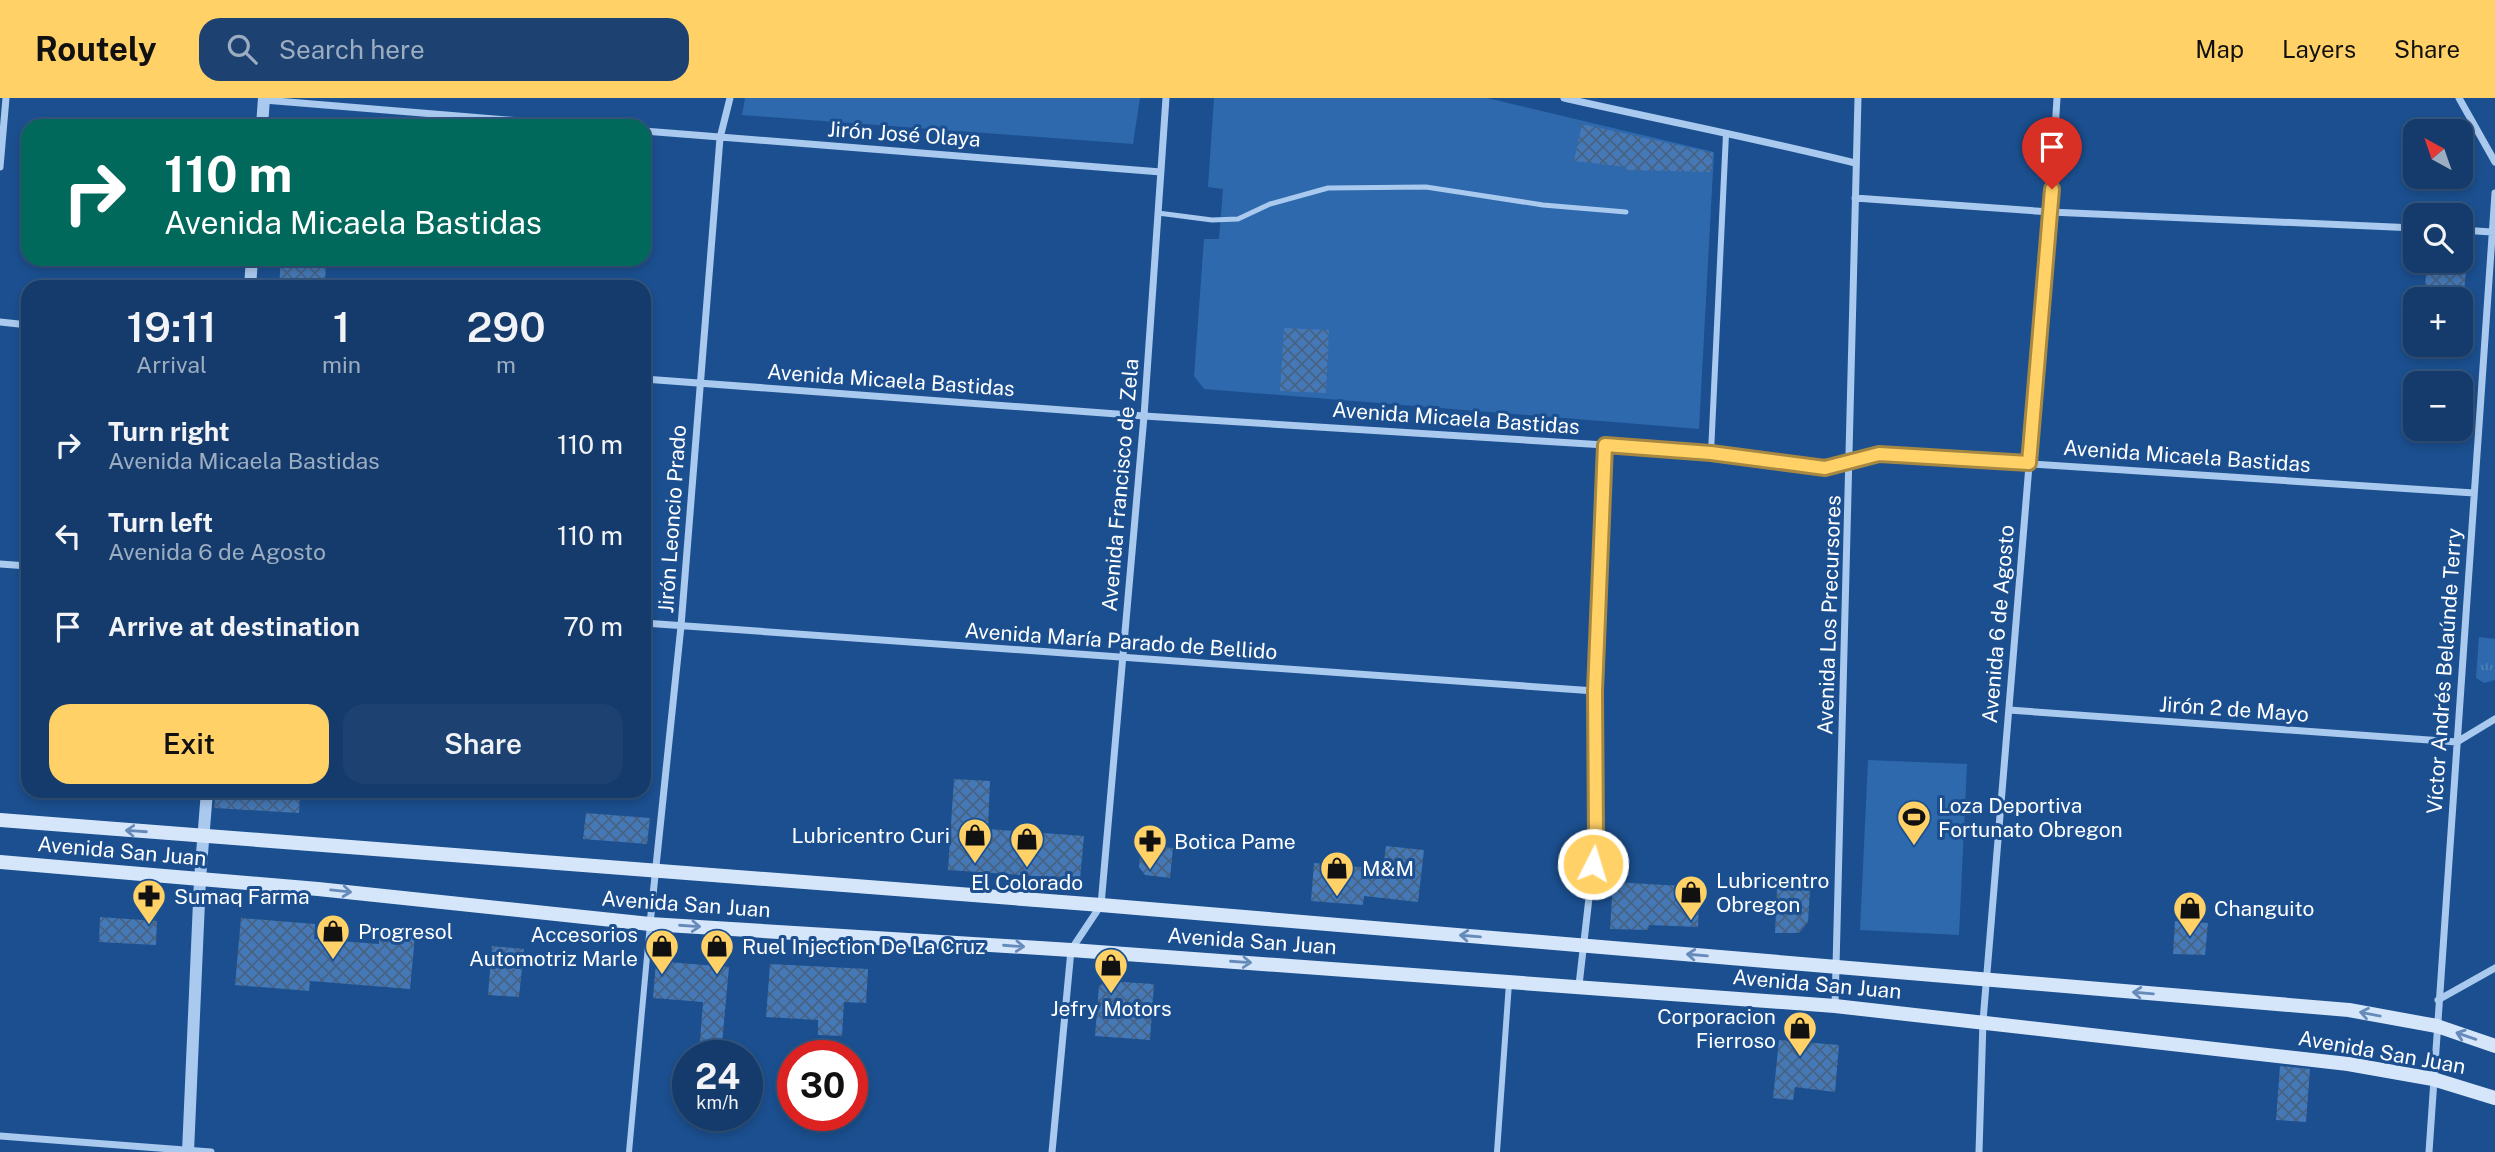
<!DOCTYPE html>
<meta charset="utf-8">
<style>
:root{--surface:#143b6b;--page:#1d4271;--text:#f1f3f6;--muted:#9dadc1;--line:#33557e;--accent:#ffd166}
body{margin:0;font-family:"Public Sans",sans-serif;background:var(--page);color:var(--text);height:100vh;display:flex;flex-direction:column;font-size:26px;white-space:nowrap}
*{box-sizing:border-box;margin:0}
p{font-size:23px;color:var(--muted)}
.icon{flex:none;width:38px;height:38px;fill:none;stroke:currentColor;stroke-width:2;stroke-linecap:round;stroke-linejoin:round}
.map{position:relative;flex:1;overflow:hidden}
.drawer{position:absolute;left:21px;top:182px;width:630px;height:518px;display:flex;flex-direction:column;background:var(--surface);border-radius:21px;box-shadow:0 4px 10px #0003,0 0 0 2px var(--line)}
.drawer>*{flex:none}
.hud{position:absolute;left:21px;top:21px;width:630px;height:147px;border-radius:21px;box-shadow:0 4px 10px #0003,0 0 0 2px var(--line);background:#00695c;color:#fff;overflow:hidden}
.needle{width:46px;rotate:320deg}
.tools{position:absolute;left:2403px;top:21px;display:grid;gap:14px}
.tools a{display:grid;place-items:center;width:70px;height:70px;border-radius:14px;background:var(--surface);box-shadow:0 4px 10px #0003,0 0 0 2px var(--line);font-size:35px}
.speed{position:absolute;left:672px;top:942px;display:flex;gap:14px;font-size:35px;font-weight:700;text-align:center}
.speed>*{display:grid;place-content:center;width:91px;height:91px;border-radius:50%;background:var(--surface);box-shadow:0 4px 10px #0003,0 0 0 2px var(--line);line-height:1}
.speed small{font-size:18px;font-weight:400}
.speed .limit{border:10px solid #d22;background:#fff;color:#111}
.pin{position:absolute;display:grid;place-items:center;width:60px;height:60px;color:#fff;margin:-72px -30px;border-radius:50% 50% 50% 0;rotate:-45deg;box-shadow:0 0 7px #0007}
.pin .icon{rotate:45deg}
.me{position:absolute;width:77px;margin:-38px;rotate:5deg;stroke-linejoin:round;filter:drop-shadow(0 0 5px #0008)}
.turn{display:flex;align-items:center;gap:24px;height:147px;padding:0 28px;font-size:32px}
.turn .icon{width:91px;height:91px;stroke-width:2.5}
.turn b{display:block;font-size:49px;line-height:60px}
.eta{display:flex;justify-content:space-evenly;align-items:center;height:119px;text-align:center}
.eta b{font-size:42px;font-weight:600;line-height:49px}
.button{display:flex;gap:14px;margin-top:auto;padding:14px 28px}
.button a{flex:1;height:80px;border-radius:21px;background:var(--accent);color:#111;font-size:28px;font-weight:600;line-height:80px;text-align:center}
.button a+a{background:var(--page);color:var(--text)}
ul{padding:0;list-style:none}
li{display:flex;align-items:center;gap:21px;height:91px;padding:0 28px}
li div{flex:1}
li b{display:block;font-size:26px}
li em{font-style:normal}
header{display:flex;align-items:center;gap:42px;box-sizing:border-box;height:98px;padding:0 35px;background:var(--accent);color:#111}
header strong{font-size:33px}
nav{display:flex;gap:38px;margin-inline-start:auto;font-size:24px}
.search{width:490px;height:63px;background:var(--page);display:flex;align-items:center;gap:18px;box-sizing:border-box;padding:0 24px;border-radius:21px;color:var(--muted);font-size:26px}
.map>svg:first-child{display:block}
</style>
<header>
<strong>Routely</strong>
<div class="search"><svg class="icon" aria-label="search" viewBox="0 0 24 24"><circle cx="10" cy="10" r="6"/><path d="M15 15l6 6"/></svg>Search here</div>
<nav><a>Map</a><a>Layers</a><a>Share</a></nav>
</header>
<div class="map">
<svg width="2495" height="1054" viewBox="0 0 2495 1054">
<defs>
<pattern id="grass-tufts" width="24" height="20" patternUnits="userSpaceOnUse" patternTransform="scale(1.75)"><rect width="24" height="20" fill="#2e69ad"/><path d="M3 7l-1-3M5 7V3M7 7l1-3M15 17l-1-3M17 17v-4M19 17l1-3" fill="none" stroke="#4d80b9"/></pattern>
<pattern id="building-cross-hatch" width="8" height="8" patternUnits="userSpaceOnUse" patternTransform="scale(1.75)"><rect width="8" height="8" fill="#4478b7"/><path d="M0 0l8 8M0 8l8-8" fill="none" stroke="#486282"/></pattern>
</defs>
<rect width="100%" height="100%" fill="#1b4f8f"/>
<path fill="url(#grass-tufts)" d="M 2479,539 L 2495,541 L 2495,582 L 2484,585 L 2476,580 Z"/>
<path fill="#2e69ad" d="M 745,0 L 1140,0 L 1133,46 L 742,17 Z
M 1214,0 L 1487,0 L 1714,54 L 1699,331 L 1204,291 L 1194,278 L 1204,141 L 1219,141 L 1223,91 L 1208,89 Z
M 1868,662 L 1967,666 L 1959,837 L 1860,832 Z"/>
<path fill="url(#building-cross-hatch)" d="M 1582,26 L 1713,55 L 1711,74 L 1625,72 L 1626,69 L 1574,63 Z
M 281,161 L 326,161 L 325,189 L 279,189 Z
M 2427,163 L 2458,163 L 2466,174 L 2463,201 L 2424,201 Z
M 1284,230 L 1329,232 L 1326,295 L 1280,293 Z
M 954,681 L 990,683 L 988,731 L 1084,738 L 1080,781 L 948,772 Z
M 216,693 L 300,693 L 299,715 L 214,710 Z
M 586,715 L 650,720 L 647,746 L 583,741 Z
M 1141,747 L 1173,750 L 1170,780 L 1145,777 L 1139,769 Z
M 1386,748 L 1424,752 L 1418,804 L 1364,798 L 1363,807 L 1311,803 L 1314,765 L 1383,771 Z
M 1613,784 L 1700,789 L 1698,829 L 1649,827 L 1648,832 L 1610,831 Z
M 1777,791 L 1810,792 L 1808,824 L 1799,835 L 1775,835 Z
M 100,819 L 157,823 L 156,847 L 99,844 Z
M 241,820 L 315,826 L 314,841 L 379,846 L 379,836 L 415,838 L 410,891 L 310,883 L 309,893 L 235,887 Z
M 2175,823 L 2208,825 L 2205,857 L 2173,856 Z
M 492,848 L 524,851 L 519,899 L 488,897 Z
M 656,863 L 729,869 L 721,957 L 699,957 L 703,904 L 653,900 Z
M 770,866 L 868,871 L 866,905 L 844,904 L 842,938 L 818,937 L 818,922 L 766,919 Z
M 1106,883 L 1154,886 L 1150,942 L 1095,938 L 1099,888 Z
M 1779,942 L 1839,947 L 1835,994 L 1795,989 L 1793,1002 L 1773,1000 Z
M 2280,968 L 2310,971 L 2306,1024 L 2276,1022 Z"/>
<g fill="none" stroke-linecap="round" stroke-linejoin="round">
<path stroke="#a9c9ee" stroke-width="5" d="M 1158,115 L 1212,122 L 1238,121 L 1270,106 L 1328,90 L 1426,89 L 1543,107 L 1626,114"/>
<path stroke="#a9c9ee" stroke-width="6" d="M 1711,355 L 1726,36
M 629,1054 L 650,826
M 1497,1054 L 1509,885"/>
<path stroke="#a9c9ee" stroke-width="7" d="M 1564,0 C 1661,22 1759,41 1855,65
M 2459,0 L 2495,64
M 264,2 L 580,28
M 644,33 L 1161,74
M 0,69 L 6,0
M 1855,100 L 2050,114 L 2415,130
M 2460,132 L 2492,134
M 0,224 L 28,227
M 644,281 L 1144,318 L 1605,347 L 1711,355 L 1825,371 L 1879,356 L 2474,395
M 0,466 L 28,468
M 644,525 L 1595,593
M 2009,612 L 2457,644 L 2495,621
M 650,826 L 681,528 L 720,40 L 730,0
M 1579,887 L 1596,739 L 1595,593 L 1605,347
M 2438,902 L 2495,870
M 1835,908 L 1858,0
M 0,1038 L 211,1054
M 1052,1054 L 1071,852 L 1101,807 L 1144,318 L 1166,0
M 1979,1054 L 1983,923 L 2050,114 L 2057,0
M 2429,1054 L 2495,95"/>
<path stroke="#a9c9ee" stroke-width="12" d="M 262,28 L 264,0
M 250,189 L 252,161
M 188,1054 L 200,781 L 207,693"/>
<path stroke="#d6e6fa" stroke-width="14" d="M 0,722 L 1101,807 L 2349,912 L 2437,928 L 2495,948
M 0,764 L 318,791 L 650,826 L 1071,852 L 1835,908 L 2348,966 L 2433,981 L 2495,1000"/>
</g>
<defs><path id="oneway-shaft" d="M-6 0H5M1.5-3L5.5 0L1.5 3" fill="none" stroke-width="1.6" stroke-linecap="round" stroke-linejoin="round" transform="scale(1.75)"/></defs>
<g stroke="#668bba">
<use href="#oneway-shaft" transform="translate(136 733) rotate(-176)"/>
<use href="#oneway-shaft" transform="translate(341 793) rotate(6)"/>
<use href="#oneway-shaft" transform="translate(690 828) rotate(4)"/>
<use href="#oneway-shaft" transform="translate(1470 838) rotate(-175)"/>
<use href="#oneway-shaft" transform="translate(1014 848) rotate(4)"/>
<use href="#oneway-shaft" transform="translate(1697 857) rotate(-175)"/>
<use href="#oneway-shaft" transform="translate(1241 864) rotate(4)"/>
<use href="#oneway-shaft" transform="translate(2143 895) rotate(-175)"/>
<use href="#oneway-shaft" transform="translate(2370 916) rotate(-169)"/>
<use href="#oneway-shaft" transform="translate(2466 938) rotate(-161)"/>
</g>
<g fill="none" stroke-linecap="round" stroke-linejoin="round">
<g stroke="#a68842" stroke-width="18">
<path id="route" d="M 1593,766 L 1596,739 L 1595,593 L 1605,347 L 1711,355 L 1825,370 L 1879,356 L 2029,365 L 2052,91"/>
</g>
<use href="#route" stroke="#ffd166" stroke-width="12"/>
</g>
<defs>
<g id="stadium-pin" transform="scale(1.75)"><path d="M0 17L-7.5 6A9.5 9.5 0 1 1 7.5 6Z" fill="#ffd166" stroke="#1b4f8f"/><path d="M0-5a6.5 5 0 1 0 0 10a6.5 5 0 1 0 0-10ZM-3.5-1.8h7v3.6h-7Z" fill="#111"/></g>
<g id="shop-pin" transform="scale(1.75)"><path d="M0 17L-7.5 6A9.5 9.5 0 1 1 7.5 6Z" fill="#ffd166" stroke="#1b4f8f"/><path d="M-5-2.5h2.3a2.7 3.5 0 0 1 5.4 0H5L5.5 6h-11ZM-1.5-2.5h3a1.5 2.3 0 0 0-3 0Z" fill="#111"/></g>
<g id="pharmacy-pin" transform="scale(1.75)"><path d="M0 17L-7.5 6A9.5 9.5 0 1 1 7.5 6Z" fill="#ffd166" stroke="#1b4f8f"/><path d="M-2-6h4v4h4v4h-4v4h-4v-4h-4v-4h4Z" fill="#111"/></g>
</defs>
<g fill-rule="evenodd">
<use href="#stadium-pin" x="1914" y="719"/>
<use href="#shop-pin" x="975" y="737"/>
<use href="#shop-pin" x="1027" y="741"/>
<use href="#pharmacy-pin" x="1150" y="743"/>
<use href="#shop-pin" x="1337" y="770"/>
<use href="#shop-pin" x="1691" y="794"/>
<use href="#pharmacy-pin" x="149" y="798"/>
<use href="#shop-pin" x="2190" y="810"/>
<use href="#shop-pin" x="333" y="833"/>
<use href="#shop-pin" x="662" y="848"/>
<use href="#shop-pin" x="717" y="848"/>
<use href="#shop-pin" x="1111" y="867"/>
<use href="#shop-pin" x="1800" y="930"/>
</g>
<g text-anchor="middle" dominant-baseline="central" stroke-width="6" stroke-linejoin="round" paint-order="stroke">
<g font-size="21" fill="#fff" stroke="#1b4f8f">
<text transform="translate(904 36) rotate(4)">Jirón José Olaya</text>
<text transform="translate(891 282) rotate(4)">Avenida Micaela Bastidas</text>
<text transform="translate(1456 320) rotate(4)">Avenida Micaela Bastidas</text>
<text transform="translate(2187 358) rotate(4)">Avenida Micaela Bastidas</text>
<text transform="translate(1120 387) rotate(-85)">Avenida Francisco de Zela</text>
<text transform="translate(672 421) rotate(-86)">Jirón Leoncio Prado</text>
<text transform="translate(1829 517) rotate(-88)">Avenida Los Precursores</text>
<text transform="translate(1998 526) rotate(-85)">Avenida 6 de Agosto</text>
<text transform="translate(1121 543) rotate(4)">Avenida María Parado de Bellido</text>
<text transform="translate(2444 573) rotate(-86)">Víctor Andrés Belaúnde Terry</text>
<text transform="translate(2234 611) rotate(4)">Jirón 2 de Mayo</text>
<text transform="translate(122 753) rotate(5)">Avenida San Juan</text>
<text transform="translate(686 806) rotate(4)">Avenida San Juan</text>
<text transform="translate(1252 843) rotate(4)">Avenida San Juan</text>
<text transform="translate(1817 886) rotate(5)">Avenida San Juan</text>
<text transform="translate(2382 954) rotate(10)">Avenida San Juan</text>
</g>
<g font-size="21" fill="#fff" stroke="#1b4f8f" text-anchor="start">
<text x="1938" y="707">Loza Deportiva<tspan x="1938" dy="24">Fortunato Obregon</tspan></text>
<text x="950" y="737" text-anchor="end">Lubricentro Curi</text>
<text x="1174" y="743">Botica Pame</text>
<text x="1362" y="770">M&amp;M</text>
<text x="1716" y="782">Lubricentro<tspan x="1716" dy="24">Obregon</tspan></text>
<text x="1027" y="784" text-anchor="middle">El Colorado</text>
<text x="174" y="798">Sumaq Farma</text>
<text x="2214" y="810">Changuito</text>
<text x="358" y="833">Progresol</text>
<text x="638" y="836" text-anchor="end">Accesorios<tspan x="638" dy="24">Automotriz Marle</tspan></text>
<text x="742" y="848">Ruel Injection De La Cruz</text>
<text x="1111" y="910" text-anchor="middle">Jefry Motors</text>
<text x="1776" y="918" text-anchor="end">Corporacion<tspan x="1776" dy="24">Fierroso</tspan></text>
</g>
</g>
</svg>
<div class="tools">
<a><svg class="needle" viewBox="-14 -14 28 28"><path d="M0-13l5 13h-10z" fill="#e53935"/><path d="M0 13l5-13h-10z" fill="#9dadc1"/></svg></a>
<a><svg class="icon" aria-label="search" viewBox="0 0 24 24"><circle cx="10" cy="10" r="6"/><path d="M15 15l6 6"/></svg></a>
<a>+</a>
<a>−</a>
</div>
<div class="speed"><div>24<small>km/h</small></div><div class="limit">30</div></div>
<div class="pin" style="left:2052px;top:91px;background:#d93025"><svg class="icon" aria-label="arrive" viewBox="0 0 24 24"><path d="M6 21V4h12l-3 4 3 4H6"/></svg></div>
<svg class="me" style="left:1593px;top:766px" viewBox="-20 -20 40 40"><circle r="17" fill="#ffd166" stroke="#fff" stroke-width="3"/><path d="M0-11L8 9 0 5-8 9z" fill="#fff"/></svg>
<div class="hud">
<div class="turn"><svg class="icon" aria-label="right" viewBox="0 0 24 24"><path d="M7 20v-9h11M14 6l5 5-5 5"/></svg><div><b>110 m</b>Avenida Micaela Bastidas</div></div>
</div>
<section class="drawer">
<div class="eta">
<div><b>19:11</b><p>Arrival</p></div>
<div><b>1</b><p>min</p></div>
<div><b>290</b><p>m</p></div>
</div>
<ul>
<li><svg class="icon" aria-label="right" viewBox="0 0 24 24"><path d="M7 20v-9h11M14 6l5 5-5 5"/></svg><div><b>Turn right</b><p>Avenida Micaela Bastidas</p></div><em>110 m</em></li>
<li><svg class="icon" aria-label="left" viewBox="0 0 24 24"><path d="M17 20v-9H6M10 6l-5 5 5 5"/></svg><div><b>Turn left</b><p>Avenida 6 de Agosto</p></div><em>110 m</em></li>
<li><svg class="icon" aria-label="arrive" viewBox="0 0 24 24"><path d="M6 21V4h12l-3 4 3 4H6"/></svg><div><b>Arrive at destination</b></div><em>70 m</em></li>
</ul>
<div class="button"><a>Exit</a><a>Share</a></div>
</section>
</div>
